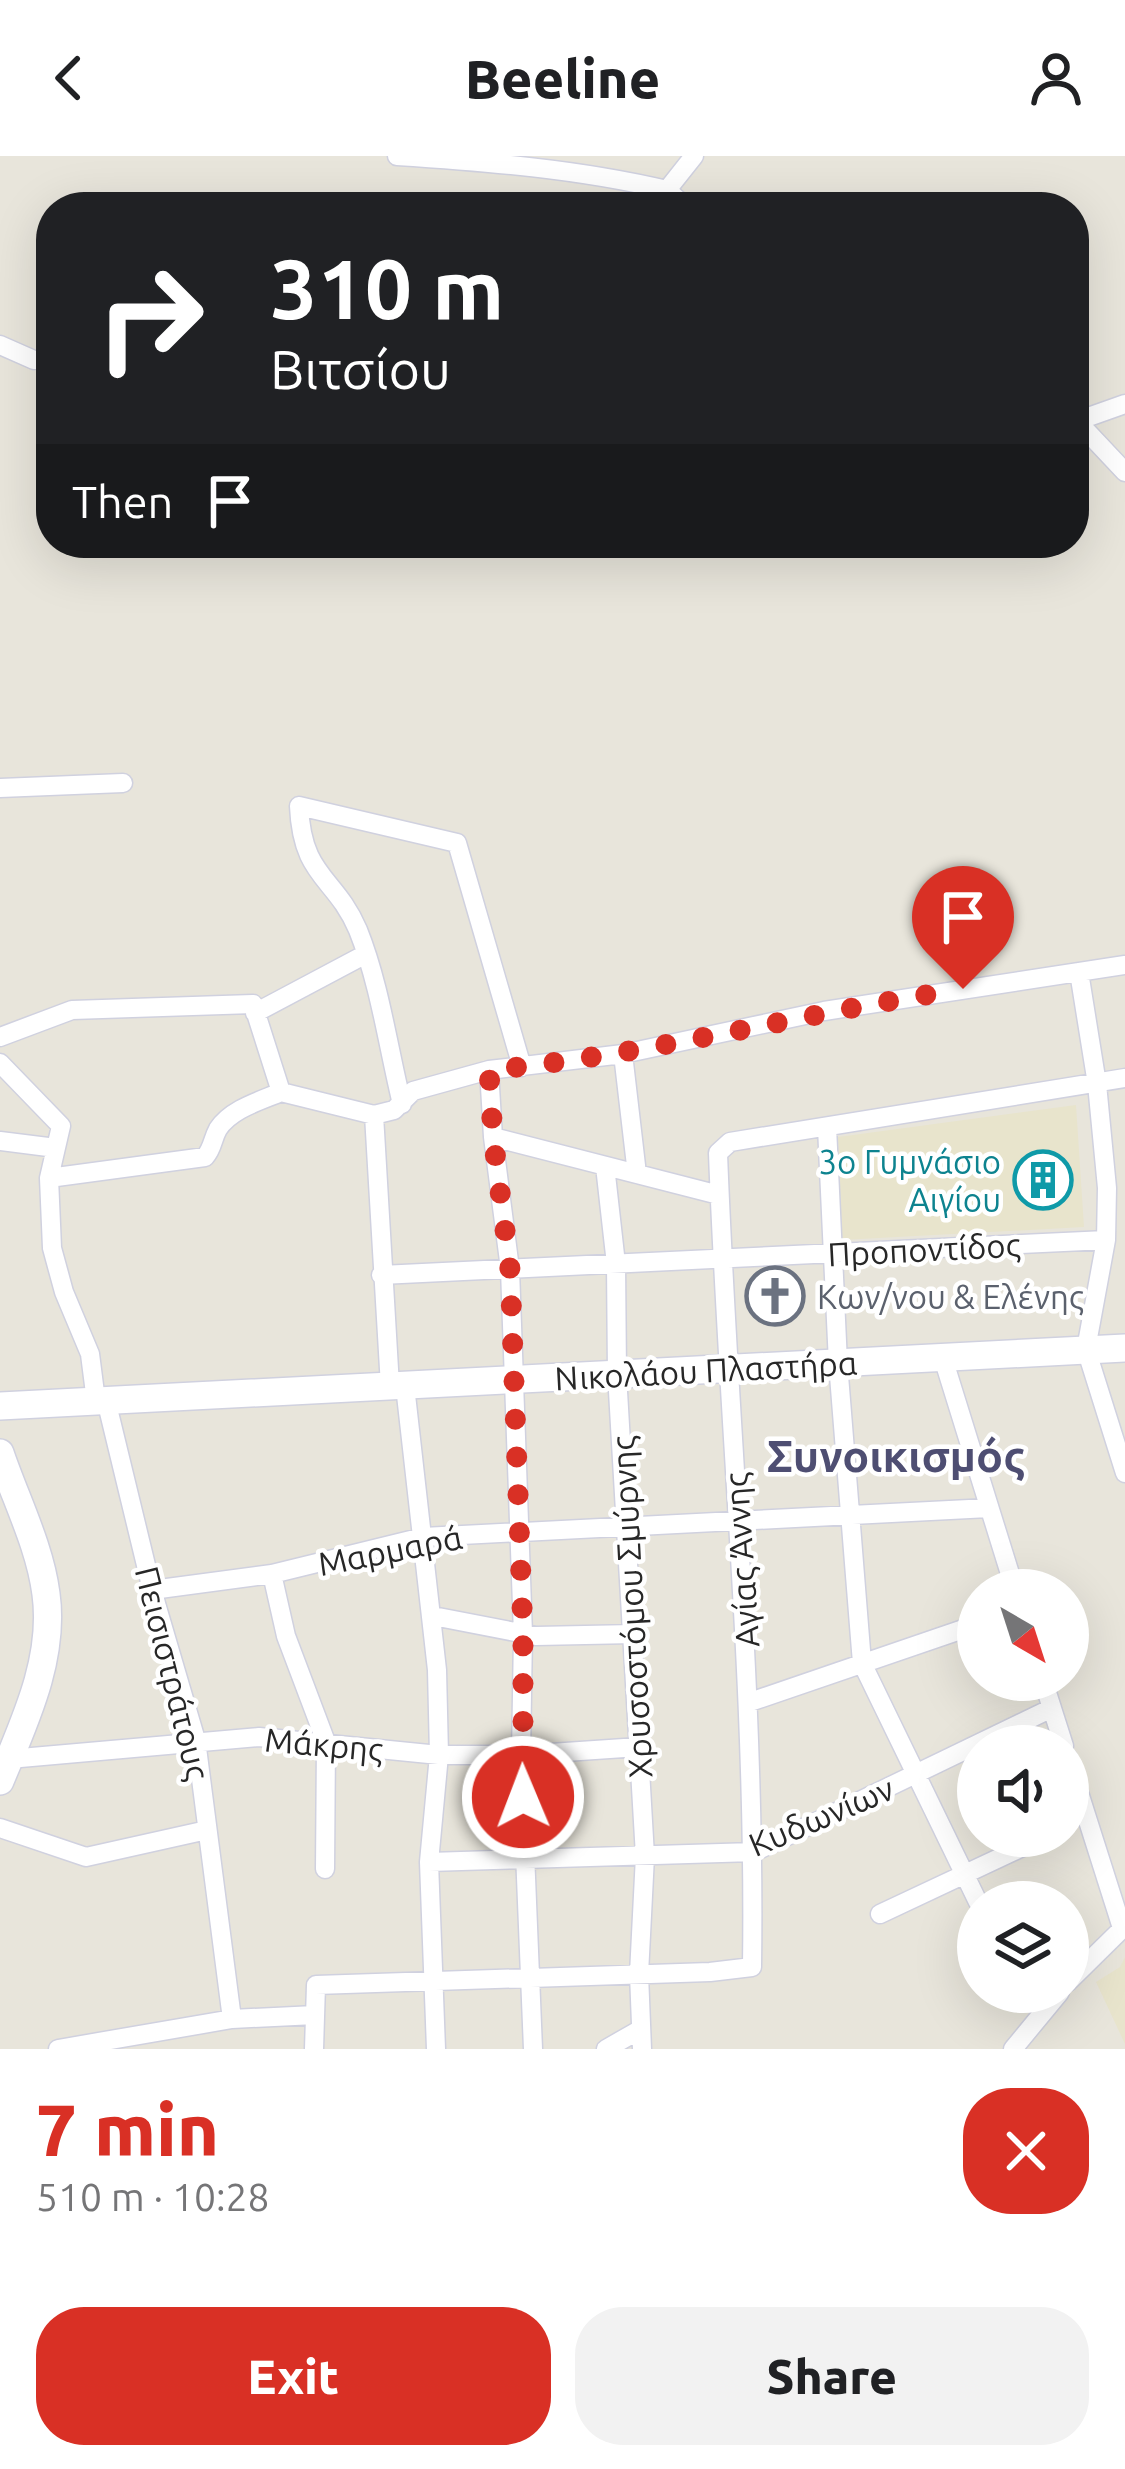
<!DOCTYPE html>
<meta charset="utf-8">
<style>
:root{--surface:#fff;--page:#f2f2f2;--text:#202124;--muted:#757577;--accent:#d93025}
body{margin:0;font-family:Ubuntu,sans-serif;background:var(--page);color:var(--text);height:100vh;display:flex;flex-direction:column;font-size:45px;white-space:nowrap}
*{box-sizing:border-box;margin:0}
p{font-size:39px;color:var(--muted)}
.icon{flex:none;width:66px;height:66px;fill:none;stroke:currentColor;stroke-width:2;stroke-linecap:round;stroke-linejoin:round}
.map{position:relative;height:1893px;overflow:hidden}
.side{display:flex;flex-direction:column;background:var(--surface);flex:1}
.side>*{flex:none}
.banner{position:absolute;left:36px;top:36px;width:1053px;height:366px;border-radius:48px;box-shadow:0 12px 48px #0002;background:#202124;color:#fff;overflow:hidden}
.needle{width:78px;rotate:141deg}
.fabs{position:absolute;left:957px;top:1413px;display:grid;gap:24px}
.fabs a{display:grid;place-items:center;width:132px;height:132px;border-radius:50%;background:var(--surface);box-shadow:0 12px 48px #0002;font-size:60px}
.pin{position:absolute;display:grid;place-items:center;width:102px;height:102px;color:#fff;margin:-123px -51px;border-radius:50% 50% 50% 0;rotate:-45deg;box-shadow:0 0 12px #0007}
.pin .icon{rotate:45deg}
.me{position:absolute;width:132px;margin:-66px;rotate:359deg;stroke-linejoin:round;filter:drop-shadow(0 0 9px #0008)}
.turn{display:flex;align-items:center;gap:42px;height:252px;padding:0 36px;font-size:54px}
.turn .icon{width:156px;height:156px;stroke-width:2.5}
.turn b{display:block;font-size:84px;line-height:102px}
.then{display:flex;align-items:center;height:114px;padding:0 36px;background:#0003;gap:24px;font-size:45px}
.round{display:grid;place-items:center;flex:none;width:126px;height:126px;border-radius:48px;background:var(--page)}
.overview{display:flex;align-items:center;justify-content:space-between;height:204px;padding:0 36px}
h1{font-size:72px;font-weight:800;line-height:90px;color:var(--accent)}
.cta{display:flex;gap:24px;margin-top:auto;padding:24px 36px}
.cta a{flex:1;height:138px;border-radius:48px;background:var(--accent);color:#fff;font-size:48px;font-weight:800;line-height:138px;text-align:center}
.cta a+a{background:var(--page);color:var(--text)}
header{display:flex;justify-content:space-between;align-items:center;height:156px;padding:0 36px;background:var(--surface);font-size:54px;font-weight:800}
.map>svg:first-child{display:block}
</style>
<header><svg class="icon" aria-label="back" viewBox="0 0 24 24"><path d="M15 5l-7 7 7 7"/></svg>Beeline<svg class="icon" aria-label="person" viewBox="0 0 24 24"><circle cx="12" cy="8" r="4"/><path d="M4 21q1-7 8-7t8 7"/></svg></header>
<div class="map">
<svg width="1125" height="1893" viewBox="0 0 1125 1893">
<rect width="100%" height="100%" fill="#e8e5db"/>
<path fill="#e8e4cc" d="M 1076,949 L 1084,1071 L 842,1084 L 838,981 Z
M 1125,1801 L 1125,1888 L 1096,1826 L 1120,1811 Z"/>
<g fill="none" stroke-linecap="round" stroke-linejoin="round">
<g stroke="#d0d1df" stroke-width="21">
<path id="minor" d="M 397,0 C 488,6 578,13 667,34 L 694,0
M 667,34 L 686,51
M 0,189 L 34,204
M 1125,248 L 1077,265 L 1125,316
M 0,632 L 123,627
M 1079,816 L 1097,928 L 1107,1032 L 1106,1084 L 1086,1193 L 1125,1317
M 255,857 L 366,798
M 0,881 L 72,854 L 253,848 L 281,936
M 623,898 L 637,1018
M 0,907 L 61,970 L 49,1022 L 52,1092 L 64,1136 L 90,1198 L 96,1245
M 489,914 L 493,981 L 510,1113 L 523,1478 L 521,1599 L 533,1893
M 402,948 C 388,891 380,829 358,774 C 335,720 302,722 299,650 L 457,687 L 522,911
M 374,959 L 390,1230
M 827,971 L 838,1207 L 862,1507 L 978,1746
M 493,981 L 719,1039
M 0,985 L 56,992
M 605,1010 L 616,1108 L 617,1218 L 645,1700 L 639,1818 L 642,1893
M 49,1022 L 205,1001 C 213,992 212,984 218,973 C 231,953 260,945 281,936 L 374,959 L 394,954 L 413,935 L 489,914 L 623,898 L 824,855 L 1125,809
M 381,1119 L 1106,1084
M 943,1202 L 1015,1434
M 405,1230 L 437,1514 L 439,1599 L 429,1706 L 436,1893
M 106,1244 L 152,1434 L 196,1584 L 232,1863
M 272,1418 L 286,1480 L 326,1586 L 325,1713
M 152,1434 L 272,1418 L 423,1381 L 989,1352
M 433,1460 L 536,1480 L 634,1478
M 1043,1524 L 1064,1590
M 750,1546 L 978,1468
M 1068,1602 L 1122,1772
M 9,1603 L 259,1581 L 439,1599 L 521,1599 L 639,1591
M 0,1672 L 86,1701 L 207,1674
M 429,1706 L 754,1696 L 1052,1552
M 880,1758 L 1046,1680
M 1068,1826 L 1125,1770
M 58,1893 L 232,1863 L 315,1859
M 314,1893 L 316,1829 L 710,1816 L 752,1811 C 756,1538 728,1269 718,997 L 730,986 L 1125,922
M 606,1893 L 641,1873
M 1013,1893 L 1060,1836"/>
</g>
<g stroke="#d0d1df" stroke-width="30">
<path id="secondary" d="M 0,1250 L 1125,1192
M 0,1297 C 15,1342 40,1390 46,1438 C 55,1503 24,1567 0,1625"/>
</g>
<use href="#minor" stroke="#fff" stroke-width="18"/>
<use href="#secondary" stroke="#fff" stroke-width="27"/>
</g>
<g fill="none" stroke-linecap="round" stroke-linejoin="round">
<path stroke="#d93025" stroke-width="21" stroke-dasharray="0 37.8" d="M 523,1641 L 523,1478 L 510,1113 L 493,981 L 489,914 C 649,899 804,857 963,833"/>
</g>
<defs>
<g id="building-ring" transform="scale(3)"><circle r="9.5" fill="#fff" stroke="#0f9aa8" stroke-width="1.5"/><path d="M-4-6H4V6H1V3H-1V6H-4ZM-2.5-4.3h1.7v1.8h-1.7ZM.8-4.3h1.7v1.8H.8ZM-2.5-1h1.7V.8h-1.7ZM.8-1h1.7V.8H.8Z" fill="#0f9aa8"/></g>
<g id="church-ring" transform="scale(3)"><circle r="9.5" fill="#fff" stroke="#6b7280" stroke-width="1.5"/><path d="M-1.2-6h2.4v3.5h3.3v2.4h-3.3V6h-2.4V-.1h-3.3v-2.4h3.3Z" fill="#6b7280"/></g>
</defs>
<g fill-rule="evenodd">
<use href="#building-ring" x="1043" y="1024"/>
<use href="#church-ring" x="775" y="1140"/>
</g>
<g text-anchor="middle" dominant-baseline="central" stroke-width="9" stroke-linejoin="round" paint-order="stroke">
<g font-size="33" fill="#0d838f" stroke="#fff" text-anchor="end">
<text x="1001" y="1005">3ο Γυμνάσιο<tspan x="1001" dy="38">Αιγίου</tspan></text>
</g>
<g font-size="33" fill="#272727" stroke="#fff">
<text transform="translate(924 1093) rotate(-3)">Προποντίδος</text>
<text transform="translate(706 1214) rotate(-3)">Νικολάου Πλαστήρα</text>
<text transform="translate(390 1394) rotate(-11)">Μαρμαρά</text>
<text transform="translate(741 1404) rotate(-94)">Αγίας Άννης</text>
<text transform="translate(631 1451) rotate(-93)">Χρυσοστόμου Σμύρνης</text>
<text transform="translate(173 1517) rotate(76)">Πεισιστράτους</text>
<text transform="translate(324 1588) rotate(5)">Μάκρης</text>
<text transform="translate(821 1660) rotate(-23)">Κυδωνίων</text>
</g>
<g font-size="33" fill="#5b616d" stroke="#fff" text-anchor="start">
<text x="817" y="1140">Κων/νου &amp; Ελένης</text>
</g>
<g font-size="45" font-weight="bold" fill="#4e4e72" stroke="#fff">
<text x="896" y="1299">Συνοικισμός</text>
</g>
</g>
</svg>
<div class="fabs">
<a><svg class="needle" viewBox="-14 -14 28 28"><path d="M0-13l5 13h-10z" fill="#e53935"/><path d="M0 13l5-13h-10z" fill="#757577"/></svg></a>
<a><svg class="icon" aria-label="sound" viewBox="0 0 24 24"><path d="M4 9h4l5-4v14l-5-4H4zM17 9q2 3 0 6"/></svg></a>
<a><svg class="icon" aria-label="layers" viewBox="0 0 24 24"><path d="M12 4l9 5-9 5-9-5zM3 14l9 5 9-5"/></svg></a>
</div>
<div class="pin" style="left:963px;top:833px;background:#d93025"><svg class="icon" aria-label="arrive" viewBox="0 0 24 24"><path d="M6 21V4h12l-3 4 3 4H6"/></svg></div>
<svg class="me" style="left:523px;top:1641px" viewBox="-20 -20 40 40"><circle r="17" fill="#d93025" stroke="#fff" stroke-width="3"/><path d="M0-11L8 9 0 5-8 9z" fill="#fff"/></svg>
<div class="banner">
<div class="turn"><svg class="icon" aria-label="right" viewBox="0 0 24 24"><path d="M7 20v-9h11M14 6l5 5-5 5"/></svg><div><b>310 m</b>Βιτσίου</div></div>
<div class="then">Then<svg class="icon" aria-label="arrive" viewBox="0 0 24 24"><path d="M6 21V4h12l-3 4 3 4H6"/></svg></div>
</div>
</div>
<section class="side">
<div class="overview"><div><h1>7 min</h1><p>510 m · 10:28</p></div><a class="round" style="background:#d93025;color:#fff"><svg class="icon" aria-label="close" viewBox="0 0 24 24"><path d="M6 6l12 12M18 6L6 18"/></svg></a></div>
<div class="cta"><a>Exit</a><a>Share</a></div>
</section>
